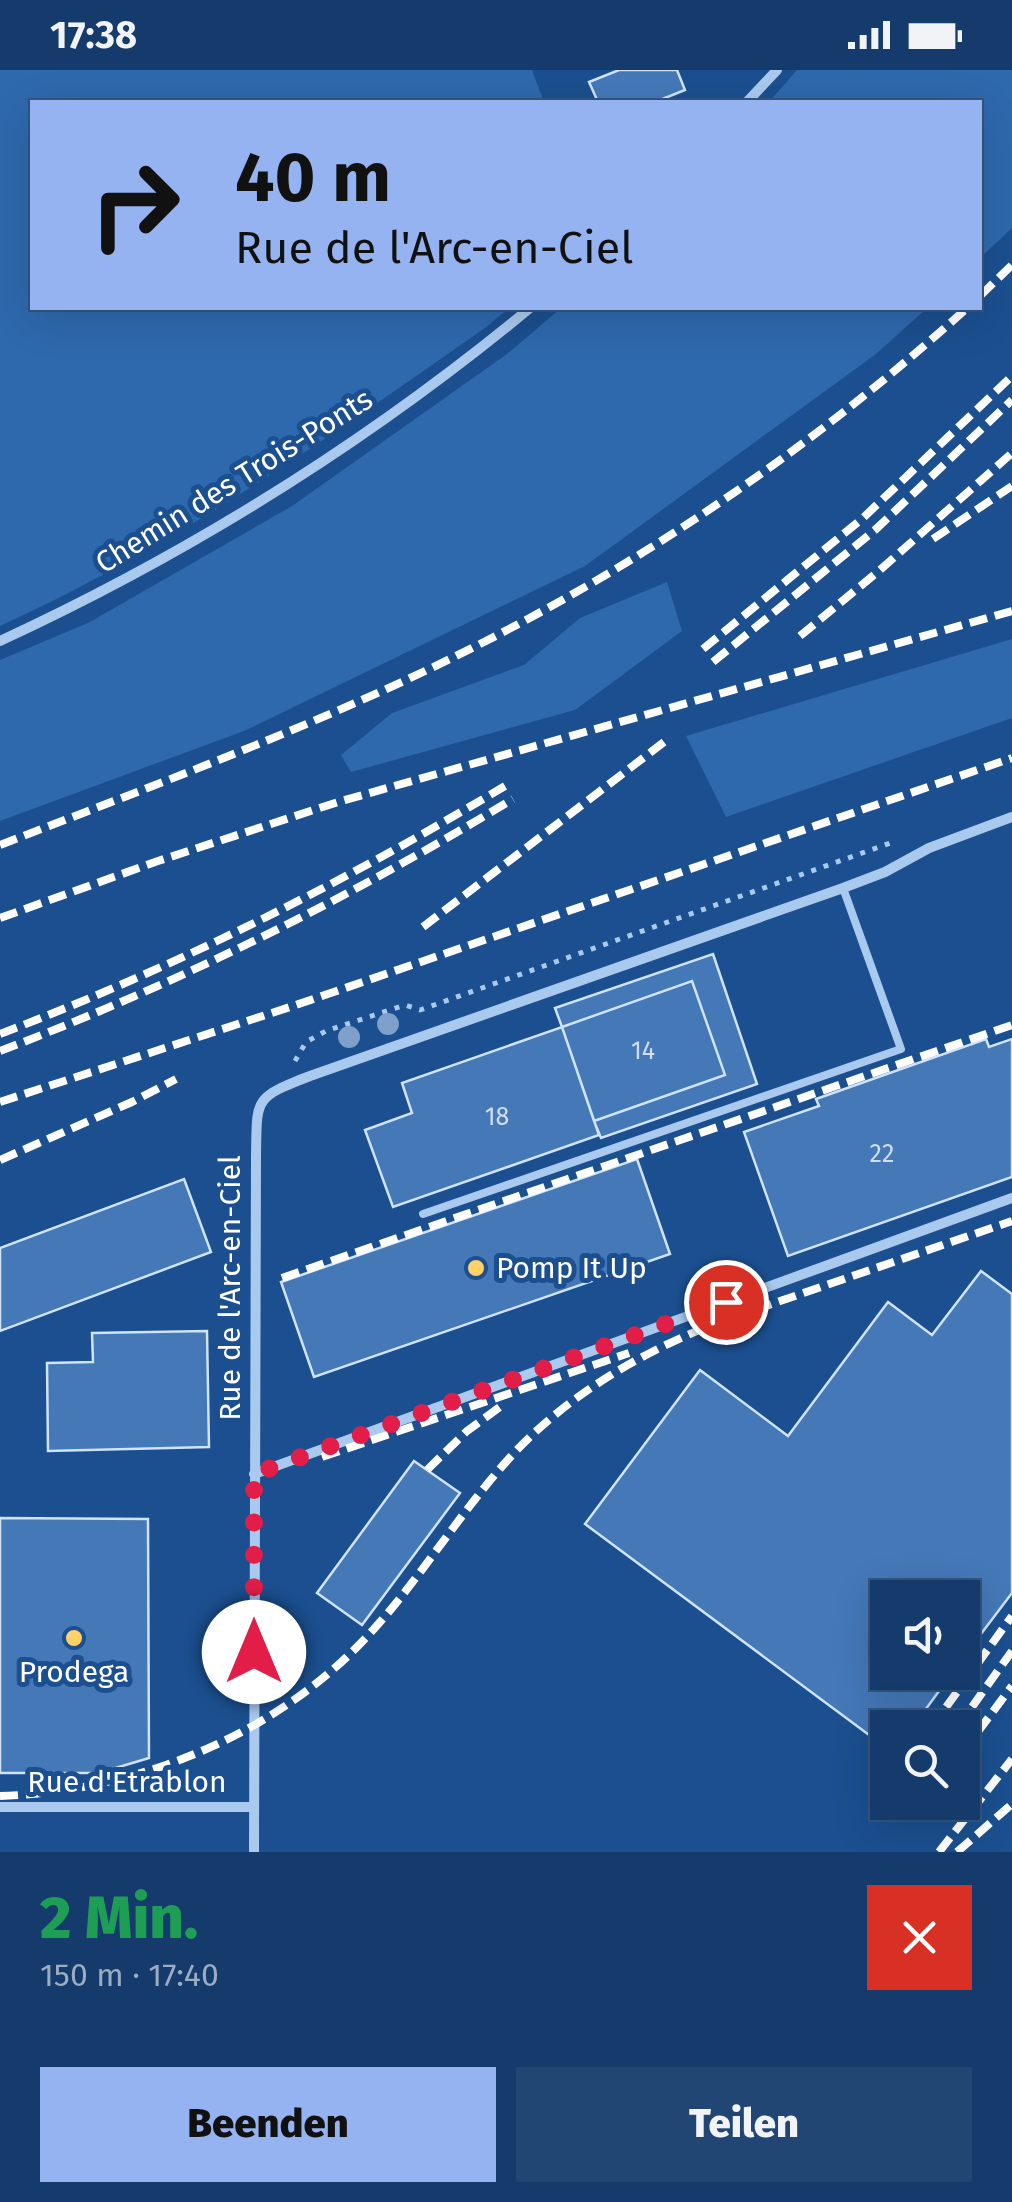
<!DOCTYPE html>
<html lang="de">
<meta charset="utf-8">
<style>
:root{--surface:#143b6b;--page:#214673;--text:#f1f3f6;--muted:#9dadc1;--line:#33557e;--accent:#95b2f1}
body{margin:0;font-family:"Fira Sans",sans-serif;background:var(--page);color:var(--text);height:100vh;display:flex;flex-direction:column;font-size:38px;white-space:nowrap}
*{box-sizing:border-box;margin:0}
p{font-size:32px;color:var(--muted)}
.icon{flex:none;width:55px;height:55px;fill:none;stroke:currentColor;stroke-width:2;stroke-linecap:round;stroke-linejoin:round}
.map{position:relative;height:1782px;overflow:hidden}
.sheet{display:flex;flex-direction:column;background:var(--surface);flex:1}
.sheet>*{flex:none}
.hud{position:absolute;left:30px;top:30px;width:952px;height:210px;border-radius:0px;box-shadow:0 10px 40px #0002,0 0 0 2px var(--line);background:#95b2f1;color:#111;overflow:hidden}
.tools{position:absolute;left:870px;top:1510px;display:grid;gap:20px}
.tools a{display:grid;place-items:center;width:110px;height:110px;border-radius:0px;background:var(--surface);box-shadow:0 10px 40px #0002,0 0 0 2px var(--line);font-size:50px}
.pin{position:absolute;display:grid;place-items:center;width:85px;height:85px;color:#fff;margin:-42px;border:5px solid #fff;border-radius:50%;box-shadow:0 2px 10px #0007}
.me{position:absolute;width:110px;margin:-55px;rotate:0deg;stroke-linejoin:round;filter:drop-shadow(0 0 8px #0008)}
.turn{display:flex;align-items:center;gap:35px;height:210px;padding:0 40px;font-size:45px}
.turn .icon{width:130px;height:130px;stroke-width:2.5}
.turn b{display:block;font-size:70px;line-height:85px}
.round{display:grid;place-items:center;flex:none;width:105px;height:105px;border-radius:0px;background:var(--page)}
.headline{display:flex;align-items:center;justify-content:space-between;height:170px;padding:0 40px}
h1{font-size:60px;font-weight:800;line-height:75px;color:#1e9e55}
.button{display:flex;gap:20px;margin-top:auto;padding:20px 40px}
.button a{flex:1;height:115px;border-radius:0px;background:var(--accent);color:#111;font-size:40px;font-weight:800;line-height:115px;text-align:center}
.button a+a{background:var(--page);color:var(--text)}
.status{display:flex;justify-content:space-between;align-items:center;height:70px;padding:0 50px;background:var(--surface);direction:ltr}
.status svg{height:28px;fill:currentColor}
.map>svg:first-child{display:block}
</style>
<div class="status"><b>17:38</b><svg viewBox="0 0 49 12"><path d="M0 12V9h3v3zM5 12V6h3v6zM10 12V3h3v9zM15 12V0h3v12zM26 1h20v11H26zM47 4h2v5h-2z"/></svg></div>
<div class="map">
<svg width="1012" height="1782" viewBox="0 0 1012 1782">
<rect width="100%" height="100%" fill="#1b4f8f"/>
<path fill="#2e69ad" d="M 0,0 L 532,0 L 544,32 L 32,32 L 32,238 L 509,238 L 485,258 C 329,367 174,477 0,556 Z
M 797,0 L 1012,0 L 1012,158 L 980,188 L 980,32 L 769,32 Z
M 561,238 L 927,238 L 876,284 L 585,496 L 244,661 L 0,751 L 0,590 L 88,553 L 292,436 L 507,284 Z
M 667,512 L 682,561 L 575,640 L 351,702 L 341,685 L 392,643 L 524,595 L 580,548 Z
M 1012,569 L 1012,648 L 726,747 L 686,666 Z"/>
<path fill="#4478b7" stroke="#cfe3fa" stroke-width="2.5" d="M 619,0 L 677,0 L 685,20 L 655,32 L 598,32 L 589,12 Z
M 713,884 L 757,1014 L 601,1068 L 594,1051 L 725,1005 L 692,911 L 562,957 L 555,938 Z
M 692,911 L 725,1005 L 594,1051 L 562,957 Z
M 562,957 L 599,1065 L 393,1137 L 365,1060 L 412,1043 L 402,1013 Z
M 986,969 L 989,977 L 1012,969 L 1012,1107 L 788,1186 L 744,1062 L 819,1036 L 816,1029 Z
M 637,1089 L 670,1184 L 314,1307 L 281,1212 Z
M 184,1109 L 211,1182 L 0,1261 L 0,1178 Z
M 981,1201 L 1012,1224 L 1012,1523 L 962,1589 L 962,1528 L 888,1528 L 888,1602 L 953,1602 L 912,1658 L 888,1658 L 888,1679 L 585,1454 L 700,1300 L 788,1366 L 888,1232 L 932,1265 Z
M 207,1261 L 209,1377 L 48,1381 L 47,1293 L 93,1292 L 92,1263 Z
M 414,1391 L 460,1423 L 362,1555 L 317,1523 Z
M 0,1448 L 148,1449 L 149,1688 L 99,1703 L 0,1703 Z"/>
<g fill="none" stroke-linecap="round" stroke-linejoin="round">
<path stroke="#a9c9ee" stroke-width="5" stroke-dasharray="5 8" stroke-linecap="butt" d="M 295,991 L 306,972 L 326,961 L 405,935 L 420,940 L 896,771"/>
<path stroke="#a9c9ee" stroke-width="8" d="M 423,1144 L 901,979 L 843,818"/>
<path stroke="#a9c9ee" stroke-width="10" d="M 747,32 L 777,0
M 0,571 C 190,483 369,371 530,238
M 254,1404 L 1012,1128
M 0,1737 L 253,1737
M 254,1782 L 256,1087 C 257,1028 253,1028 310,1006 L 843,818 L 885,802 L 929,778 L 1012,747"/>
<path stroke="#fff" stroke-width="8" stroke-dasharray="18 8" stroke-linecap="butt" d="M 980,226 L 1012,195
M 933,469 L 1012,416
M 800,566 L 880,500 L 1012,383
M 703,579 L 863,448 L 1012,306
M 713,592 L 875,460 L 1012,330
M 0,775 C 162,712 327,652 482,573 C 659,483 821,370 967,238
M 0,848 L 158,791 L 338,732 L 1012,541
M 423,857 L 664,672
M 0,964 C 176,897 343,813 505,716
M 0,981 C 180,913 349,828 513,729
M 0,1032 L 293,936 L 1012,688
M 0,1090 L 132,1032 L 176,1009
M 282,1208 L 1012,955
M 705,1257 L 1012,1151
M 322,1387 L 629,1283
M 427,1400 L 467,1361 L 504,1334
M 931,1658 L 1012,1546
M 957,1658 L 1012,1581
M 962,1683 L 1012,1616
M 0,1726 C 127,1722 260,1672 352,1582 C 410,1525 451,1454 505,1393 C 562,1328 639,1283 719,1252
M 939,1782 L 1012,1689
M 957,1782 L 1012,1734"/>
</g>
<g fill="#7ea0ca">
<circle cx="388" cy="954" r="11"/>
<circle cx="349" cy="967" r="11"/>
</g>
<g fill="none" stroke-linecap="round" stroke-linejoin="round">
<path stroke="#e11d48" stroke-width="18" stroke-dasharray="0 32.4" d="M 254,1582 L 254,1404 L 726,1232"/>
</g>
<g fill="#ffd166" stroke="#1b4f8f" stroke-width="4">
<circle cx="476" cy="1198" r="10"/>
<circle cx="74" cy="1568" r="10"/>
</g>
<g text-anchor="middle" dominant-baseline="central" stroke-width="10" stroke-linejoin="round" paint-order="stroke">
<g font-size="25" fill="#d0dded">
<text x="643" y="981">14</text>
<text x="497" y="1047">18</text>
<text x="882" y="1084">22</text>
</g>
<g font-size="30" fill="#fff" stroke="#1b4f8f">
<text transform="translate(234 411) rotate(-32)">Chemin des Trois-Ponts</text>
<text transform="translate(230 1218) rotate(-90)">Rue de l'Arc-en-Ciel</text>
<text x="127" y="1712">Rue d'Etrablon</text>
</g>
<g font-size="30" fill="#fff" stroke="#1b4f8f" text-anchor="start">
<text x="496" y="1198">Pomp It Up</text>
<text x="74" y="1602" text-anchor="middle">Prodega</text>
</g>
</g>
</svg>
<div class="tools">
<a><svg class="icon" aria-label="sound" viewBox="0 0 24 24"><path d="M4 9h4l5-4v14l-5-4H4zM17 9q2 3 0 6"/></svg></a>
<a><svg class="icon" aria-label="search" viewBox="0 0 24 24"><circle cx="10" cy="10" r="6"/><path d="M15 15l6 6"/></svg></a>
</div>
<div class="pin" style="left:726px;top:1232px;background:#d93025"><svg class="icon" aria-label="arrive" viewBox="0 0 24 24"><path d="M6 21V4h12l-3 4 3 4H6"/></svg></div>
<svg class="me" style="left:254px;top:1582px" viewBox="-20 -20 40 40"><circle r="19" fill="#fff"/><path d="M0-13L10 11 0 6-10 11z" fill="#e11d48"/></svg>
<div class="hud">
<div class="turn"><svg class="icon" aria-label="right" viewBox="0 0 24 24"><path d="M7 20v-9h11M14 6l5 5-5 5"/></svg><div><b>40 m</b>Rue de l'Arc-en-Ciel</div></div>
</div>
</div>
<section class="sheet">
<div class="headline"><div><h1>2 Min.</h1><p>150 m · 17:40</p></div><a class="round" style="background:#d93025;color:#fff"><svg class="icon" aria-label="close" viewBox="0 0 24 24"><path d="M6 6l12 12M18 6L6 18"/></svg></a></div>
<div class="button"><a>Beenden</a><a>Teilen</a></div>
</section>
